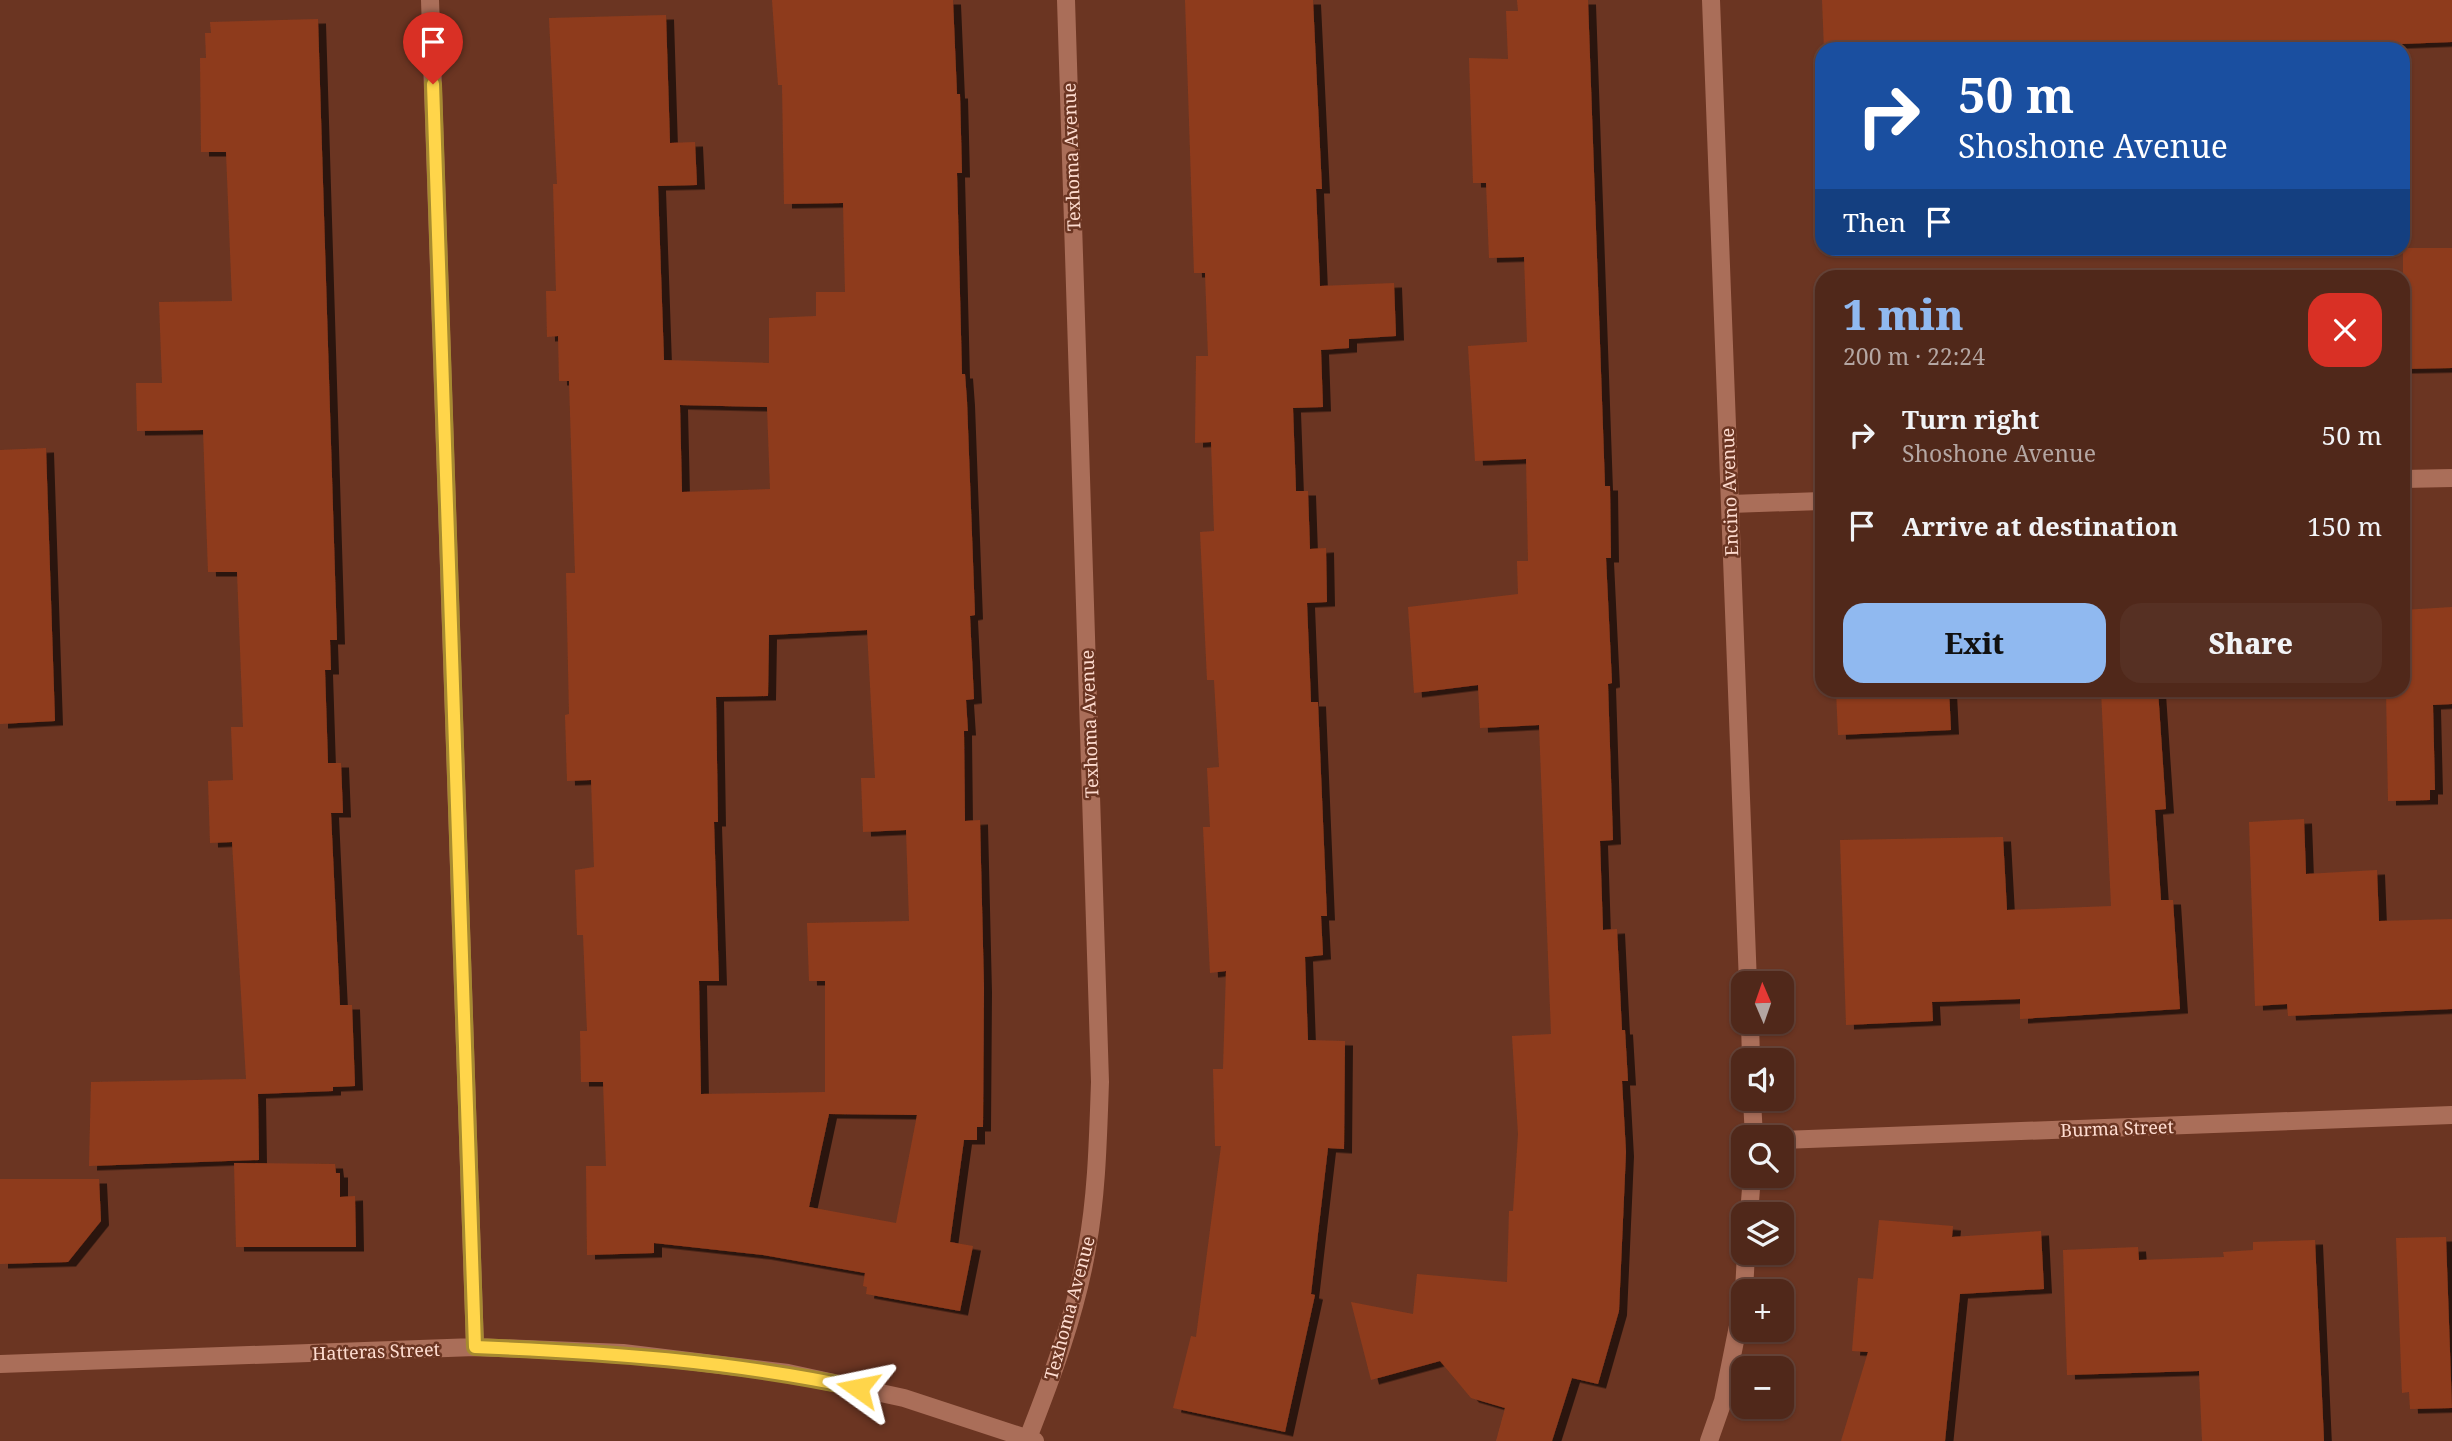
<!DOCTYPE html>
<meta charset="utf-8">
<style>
:root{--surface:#50281a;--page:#563023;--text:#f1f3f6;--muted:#b4a6a2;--line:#674439;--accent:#90b9f0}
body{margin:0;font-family:"Noto Serif",serif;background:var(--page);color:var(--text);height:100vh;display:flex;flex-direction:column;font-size:26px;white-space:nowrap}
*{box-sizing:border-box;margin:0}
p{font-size:23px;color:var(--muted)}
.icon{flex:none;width:38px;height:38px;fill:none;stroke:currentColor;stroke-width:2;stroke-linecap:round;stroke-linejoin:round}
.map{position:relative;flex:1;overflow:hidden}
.sheet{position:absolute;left:1815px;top:270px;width:595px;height:427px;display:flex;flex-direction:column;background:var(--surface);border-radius:21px;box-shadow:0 2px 5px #0004,0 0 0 2px var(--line)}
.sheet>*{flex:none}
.guide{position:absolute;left:1815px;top:42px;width:595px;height:214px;border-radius:21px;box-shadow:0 2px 5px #0004,0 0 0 2px var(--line);background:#1a4fa0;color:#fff;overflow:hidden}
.needle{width:46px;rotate:358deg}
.buttons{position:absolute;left:1731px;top:971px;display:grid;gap:14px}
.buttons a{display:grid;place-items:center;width:63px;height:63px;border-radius:14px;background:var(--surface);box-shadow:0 2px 5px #0004,0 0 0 2px var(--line);font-size:35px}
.pin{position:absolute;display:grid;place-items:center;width:60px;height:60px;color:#fff;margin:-72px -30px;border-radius:50% 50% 50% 0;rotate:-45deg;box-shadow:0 0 7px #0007}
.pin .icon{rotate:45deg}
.me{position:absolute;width:77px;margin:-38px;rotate:282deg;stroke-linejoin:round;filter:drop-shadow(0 0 5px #0008)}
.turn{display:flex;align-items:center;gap:24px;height:147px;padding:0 28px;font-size:32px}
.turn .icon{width:91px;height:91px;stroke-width:2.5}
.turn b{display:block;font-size:49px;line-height:60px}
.then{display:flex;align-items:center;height:66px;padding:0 28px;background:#0003;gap:14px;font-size:26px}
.round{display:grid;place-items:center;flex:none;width:74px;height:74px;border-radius:21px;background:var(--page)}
.headline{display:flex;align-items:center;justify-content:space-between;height:119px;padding:0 28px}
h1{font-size:42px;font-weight:800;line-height:52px;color:var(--accent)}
.cta{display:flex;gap:14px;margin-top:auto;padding:14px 28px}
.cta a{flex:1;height:80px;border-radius:21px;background:var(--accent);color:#111;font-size:28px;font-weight:800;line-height:80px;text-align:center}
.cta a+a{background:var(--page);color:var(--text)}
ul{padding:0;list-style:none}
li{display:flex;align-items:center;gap:21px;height:91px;padding:0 28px}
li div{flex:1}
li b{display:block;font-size:26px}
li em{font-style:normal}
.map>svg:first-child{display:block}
</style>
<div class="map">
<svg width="2452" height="1441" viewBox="0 0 2452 1441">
<defs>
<filter id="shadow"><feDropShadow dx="8" dy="4.5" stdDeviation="0" flood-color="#0009"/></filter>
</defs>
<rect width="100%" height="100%" fill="#6b3522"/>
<path fill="#8e3b1c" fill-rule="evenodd" filter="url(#shadow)" d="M 772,0 L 953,0 L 957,94 L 960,94 L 962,173 L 957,173 L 962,374 L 965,374 L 967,401 L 975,615 L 970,616 L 974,699 L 966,700 L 968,731 L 964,731 L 965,821 L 980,820 L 984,988 L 983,1127 L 977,1127 L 977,1140 L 964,1140 L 950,1242 L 973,1246 L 960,1311 L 866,1294 L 867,1287 L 863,1286 L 865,1273 L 763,1255 L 654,1243 L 654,1253 L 587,1255 L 586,1166 L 606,1166 L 603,1082 L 581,1082 L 580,1031 L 587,1031 L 583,935 L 577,935 L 575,870 L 594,867 L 591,780 L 567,781 L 565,715 L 569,714 L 566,573 L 575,573 L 569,381 L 559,381 L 558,336 L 547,337 L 546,291 L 556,291 L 553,184 L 557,184 L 549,18 L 666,15 L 670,143 L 695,142 L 697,185 L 658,186 L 664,360 L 769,363 L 769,318 L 816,316 L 816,292 L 845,292 L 843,203 L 784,204 L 782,85 L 778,85 ZM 680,405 L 767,407 L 770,489 L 682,492 ZM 867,630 L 875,778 L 861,778 L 863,832 L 906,830 L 909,921 L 807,923 L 809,981 L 825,981 L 825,1092 L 701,1094 L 699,981 L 719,981 L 714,822 L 718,822 L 716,697 L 768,696 L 769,635 ZM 829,1114 L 917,1115 L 896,1223 L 809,1207 Z
M 1185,0 L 1313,0 L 1322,189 L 1316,189 L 1320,286 L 1394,283 L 1396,336 L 1349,339 L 1349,348 L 1321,350 L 1323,407 L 1293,408 L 1296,491 L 1308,491 L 1310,549 L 1326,548 L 1327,602 L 1307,603 L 1311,702 L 1318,702 L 1327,916 L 1321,916 L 1323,955 L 1305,957 L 1308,1040 L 1345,1041 L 1344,1149 L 1328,1148 L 1311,1294 L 1315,1295 L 1285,1432 L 1173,1408 L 1191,1336 L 1196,1337 L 1221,1146 L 1215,1146 L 1213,1069 L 1223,1069 L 1226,971 L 1210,973 L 1203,827 L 1210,827 L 1207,768 L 1219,767 L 1214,680 L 1207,680 L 1200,532 L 1214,531 L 1211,442 L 1195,443 L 1196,356 L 1208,356 L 1205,273 L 1194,273 Z
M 1517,0 L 1588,0 L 1605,486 L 1610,486 L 1611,558 L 1606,558 L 1612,683 L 1608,684 L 1613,840 L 1600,841 L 1603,930 L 1617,929 L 1622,1030 L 1625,1030 L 1628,1081 L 1622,1081 L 1626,1152 L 1619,1311 L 1598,1384 L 1572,1378 L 1552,1441 L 1496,1441 L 1505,1408 L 1471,1398 L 1440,1361 L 1371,1380 L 1351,1302 L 1413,1314 L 1417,1274 L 1507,1282 L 1509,1211 L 1513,1211 L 1518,1134 L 1512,1036 L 1551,1034 L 1539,725 L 1480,728 L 1478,685 L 1414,693 L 1408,607 L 1518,594 L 1517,561 L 1528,561 L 1526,459 L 1475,461 L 1468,346 L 1527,342 L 1524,257 L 1489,258 L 1486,183 L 1473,183 L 1469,58 L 1508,59 L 1506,11 L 1518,11 Z
M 1822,0 L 2452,0 L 2452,42 L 2351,46 L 2351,49 L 1824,49 Z
M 318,19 L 337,640 L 330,640 L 331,670 L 325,670 L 328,763 L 341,763 L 343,813 L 331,813 L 340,1005 L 352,1005 L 355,1086 L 333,1087 L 333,1091 L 258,1094 L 259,1160 L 89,1166 L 91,1082 L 246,1079 L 232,842 L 210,843 L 208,781 L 233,780 L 231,727 L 243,727 L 237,572 L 208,572 L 203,430 L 137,431 L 136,383 L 162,383 L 159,302 L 232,301 L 226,152 L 201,152 L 200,58 L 206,58 L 205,33 L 211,33 L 210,22 Z
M 2403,248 L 2452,248 L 2452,368 L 2403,369 Z
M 46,448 L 55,721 L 0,724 L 0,450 Z
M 2452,607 L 2452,704 L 2433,705 L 2435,790 L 2430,790 L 2430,800 L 2388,801 L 2386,690 L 2403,690 L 2403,610 Z
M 1836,690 L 1949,690 L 1951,730 L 1838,735 Z
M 2101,690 L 2158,690 L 2166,809 L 2155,810 L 2161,900 L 2173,900 L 2180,1009 L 2020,1019 L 2020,999 L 1932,1002 L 1933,1021 L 1846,1025 L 1840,840 L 2003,837 L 2007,910 L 2111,906 Z
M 2304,819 L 2306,874 L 2377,870 L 2379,921 L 2452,919 L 2452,1009 L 2288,1016 L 2287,1004 L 2255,1006 L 2249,822 Z
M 234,1163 L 335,1164 L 336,1173 L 340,1173 L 340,1197 L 355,1196 L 356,1247 L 236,1247 Z
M 0,1179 L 99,1179 L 101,1221 L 68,1262 L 0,1264 Z
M 1879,1220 L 1953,1226 L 1952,1237 L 2041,1231 L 2044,1289 L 1960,1294 L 1945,1441 L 1841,1441 L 1868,1352 L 1852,1351 L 1858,1278 L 1873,1279 Z
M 2446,1237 L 2452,1408 L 2410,1409 L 2409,1392 L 2402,1393 L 2396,1238 Z
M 2315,1240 L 2324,1441 L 2202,1441 L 2199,1371 L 2067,1375 L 2063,1250 L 2138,1247 L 2139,1260 L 2224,1257 L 2223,1252 L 2253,1250 L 2253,1242 Z"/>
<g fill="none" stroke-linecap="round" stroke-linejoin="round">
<path stroke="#aa6e59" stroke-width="18" d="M 430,0 L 475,1347
M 2403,479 L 2452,478
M 1730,504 L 1822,501
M 1782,1140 L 2452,1115
M 0,1364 L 475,1347 L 623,1353 L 788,1373 L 904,1398 L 1035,1441
M 1028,1438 C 1052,1377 1076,1313 1087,1248 C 1097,1193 1098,1137 1100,1082 L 1066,0"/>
<path stroke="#aa6e59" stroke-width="18" d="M 1711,0 L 1748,984
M 1750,1022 L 1751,1060
M 1752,1099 L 1754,1138
M 1749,1214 L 1752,1176
M 1744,1292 L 1746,1253
M 1709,1441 L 1723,1401 L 1743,1301"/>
</g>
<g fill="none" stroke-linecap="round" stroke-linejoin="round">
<g stroke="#a68a30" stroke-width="18">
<path id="route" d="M 433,84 L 475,1347 C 604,1352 731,1361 858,1388"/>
</g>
<use href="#route" stroke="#ffd54a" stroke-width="12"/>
</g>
<g text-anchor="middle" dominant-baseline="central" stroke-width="5" stroke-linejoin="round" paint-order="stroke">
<g font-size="18" fill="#fedcd0" stroke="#6b3522">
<text transform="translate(1071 157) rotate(-92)">Texhoma Avenue</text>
<text transform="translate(1729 492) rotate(-92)">Encino Avenue</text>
<text transform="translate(1089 724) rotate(-92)">Texhoma Avenue</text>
<text transform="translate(2117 1128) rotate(-2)">Burma Street</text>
<text transform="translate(1069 1308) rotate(-75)">Texhoma Avenue</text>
<text transform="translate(376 1351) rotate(-2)">Hatteras Street</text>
</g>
</g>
</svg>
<div class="buttons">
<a><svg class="needle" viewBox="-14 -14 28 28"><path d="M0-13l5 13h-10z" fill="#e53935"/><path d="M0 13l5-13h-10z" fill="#b4a6a2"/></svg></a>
<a><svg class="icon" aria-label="sound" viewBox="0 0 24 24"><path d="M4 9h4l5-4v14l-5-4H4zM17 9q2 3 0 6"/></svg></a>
<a><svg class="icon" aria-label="search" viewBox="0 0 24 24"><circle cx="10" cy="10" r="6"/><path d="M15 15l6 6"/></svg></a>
<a><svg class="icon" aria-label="layers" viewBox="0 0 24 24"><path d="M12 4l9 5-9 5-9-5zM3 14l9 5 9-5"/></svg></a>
<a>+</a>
<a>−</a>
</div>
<div class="pin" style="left:433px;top:84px;background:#d93025"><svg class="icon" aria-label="arrive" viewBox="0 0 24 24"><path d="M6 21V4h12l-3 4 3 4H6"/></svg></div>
<svg class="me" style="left:858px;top:1388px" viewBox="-20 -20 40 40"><path d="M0-17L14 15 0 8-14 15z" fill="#ffd54a" stroke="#fff" stroke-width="4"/></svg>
<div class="guide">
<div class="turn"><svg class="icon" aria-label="right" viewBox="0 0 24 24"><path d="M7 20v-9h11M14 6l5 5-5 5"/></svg><div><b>50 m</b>Shoshone Avenue</div></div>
<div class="then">Then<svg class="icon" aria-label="arrive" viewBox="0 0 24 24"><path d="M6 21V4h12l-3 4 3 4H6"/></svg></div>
</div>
<section class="sheet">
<div class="headline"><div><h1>1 min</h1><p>200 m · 22:24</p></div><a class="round" style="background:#d93025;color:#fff"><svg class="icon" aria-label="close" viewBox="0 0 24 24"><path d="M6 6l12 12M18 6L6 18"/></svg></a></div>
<ul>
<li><svg class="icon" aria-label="right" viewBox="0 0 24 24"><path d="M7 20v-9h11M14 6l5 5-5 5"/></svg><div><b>Turn right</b><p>Shoshone Avenue</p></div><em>50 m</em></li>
<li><svg class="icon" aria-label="arrive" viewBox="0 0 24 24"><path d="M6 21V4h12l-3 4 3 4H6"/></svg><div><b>Arrive at destination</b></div><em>150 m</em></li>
</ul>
<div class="cta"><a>Exit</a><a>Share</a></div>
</section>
</div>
